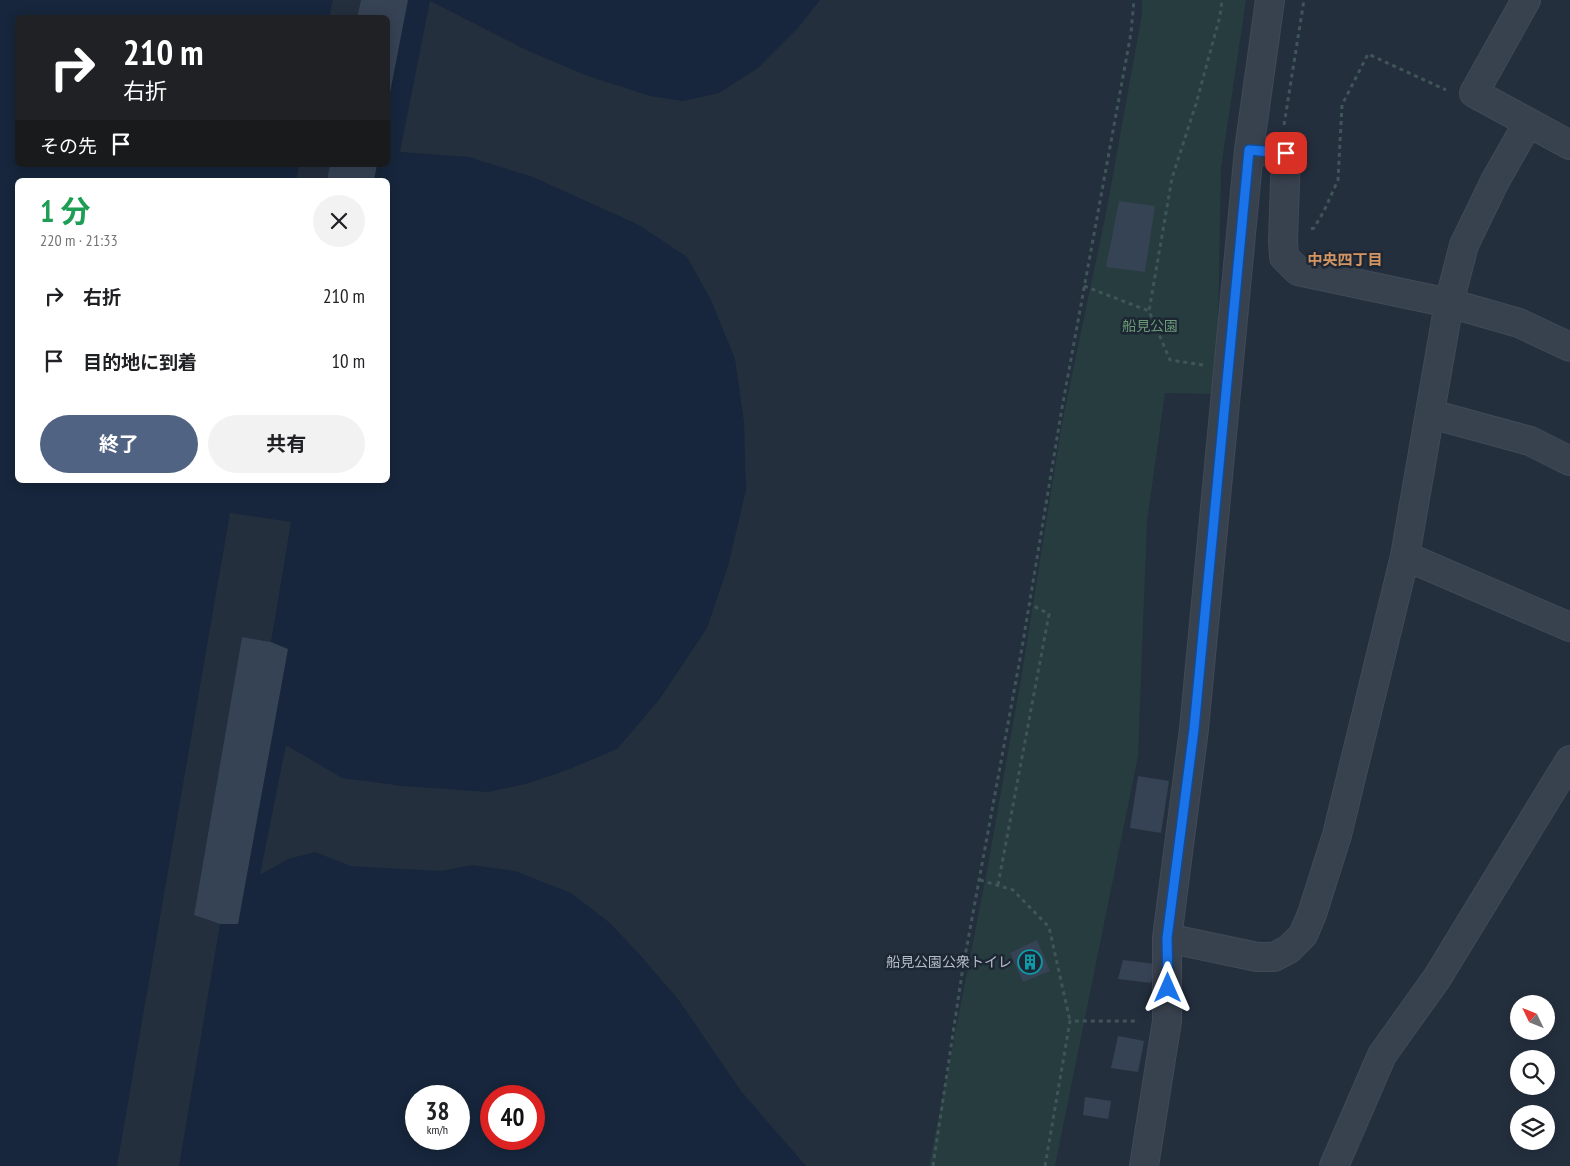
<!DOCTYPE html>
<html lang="ja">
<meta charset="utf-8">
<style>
:root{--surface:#fff;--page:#f2f2f2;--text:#202124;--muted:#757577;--accent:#506383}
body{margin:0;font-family:"PT Sans Narrow","Noto Sans JP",sans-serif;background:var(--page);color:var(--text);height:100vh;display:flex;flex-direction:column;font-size:19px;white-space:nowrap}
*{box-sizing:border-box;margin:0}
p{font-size:16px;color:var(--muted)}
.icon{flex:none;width:28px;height:28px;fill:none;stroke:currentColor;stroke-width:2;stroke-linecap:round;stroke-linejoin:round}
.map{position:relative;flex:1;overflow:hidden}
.panel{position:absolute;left:15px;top:178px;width:375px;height:305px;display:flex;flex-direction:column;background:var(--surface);border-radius:8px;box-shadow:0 2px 12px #0003}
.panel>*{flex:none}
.guide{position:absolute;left:15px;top:15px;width:375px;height:152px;border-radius:8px;box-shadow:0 2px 12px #0003;background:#202124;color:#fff;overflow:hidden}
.needle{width:32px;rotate:313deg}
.buttons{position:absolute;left:1510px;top:995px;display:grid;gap:10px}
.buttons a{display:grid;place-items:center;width:45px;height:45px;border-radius:50%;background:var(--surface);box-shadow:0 2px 12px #0003;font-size:25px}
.speed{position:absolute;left:405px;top:1085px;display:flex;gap:10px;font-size:25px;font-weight:700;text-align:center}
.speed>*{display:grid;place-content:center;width:65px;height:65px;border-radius:50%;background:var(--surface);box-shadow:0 2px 12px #0003;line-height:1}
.speed small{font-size:12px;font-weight:400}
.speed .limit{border:8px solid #d22;background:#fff;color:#111}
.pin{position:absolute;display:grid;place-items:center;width:42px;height:42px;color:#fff;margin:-21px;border-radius:10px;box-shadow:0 2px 8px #0006}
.me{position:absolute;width:55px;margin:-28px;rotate:0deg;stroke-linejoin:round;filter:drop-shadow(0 0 4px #0008)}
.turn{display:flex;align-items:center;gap:18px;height:105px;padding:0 25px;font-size:22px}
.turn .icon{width:65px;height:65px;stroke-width:2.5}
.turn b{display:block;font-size:35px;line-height:42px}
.then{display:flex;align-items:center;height:48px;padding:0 25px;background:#0003;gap:10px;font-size:19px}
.round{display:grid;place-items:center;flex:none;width:52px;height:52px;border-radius:26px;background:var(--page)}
.overview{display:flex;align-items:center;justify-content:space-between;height:85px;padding:0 25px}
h1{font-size:30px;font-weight:700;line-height:38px;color:#1e9e55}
.cta{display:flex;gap:10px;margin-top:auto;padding:10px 25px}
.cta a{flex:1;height:58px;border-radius:30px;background:var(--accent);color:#fff;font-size:20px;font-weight:700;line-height:58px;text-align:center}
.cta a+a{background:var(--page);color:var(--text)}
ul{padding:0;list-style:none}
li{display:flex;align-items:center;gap:15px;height:65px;padding:0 25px}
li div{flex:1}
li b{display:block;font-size:19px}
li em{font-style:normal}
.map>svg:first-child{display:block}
</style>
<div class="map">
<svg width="1570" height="1166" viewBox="0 0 1570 1166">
<rect width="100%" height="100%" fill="#242f3e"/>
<path fill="#263c3f" d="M 1142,0 L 1246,0 L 1221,168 L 1217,394 L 1165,393 L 1147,521 L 1138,756 L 1055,1166 L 929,1166 L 986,876 L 1021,679 L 1062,423 L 1107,208 L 1142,14 Z"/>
<path fill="#17263c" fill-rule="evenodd" d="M 0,0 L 820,0 L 798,28 L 758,68 L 719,93 L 683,101 L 650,96 L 585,75 L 524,49 L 430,1 L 400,152 L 469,157 L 533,177 L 639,225 L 687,257 L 711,300 L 735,359 L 744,422 L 746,490 L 728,566 L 707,628 L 659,700 L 617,749 L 570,769 L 526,784 L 488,792 L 403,786 L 342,778 L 286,745 L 260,875 L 288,859 L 315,852 L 351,866 L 440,871 L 472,865 L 515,871 L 571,893 L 610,923 L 640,955 L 678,999 L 741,1091 L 806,1166 L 0,1166 ZM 18,18 L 388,18 L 388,165 L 18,165 ZM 18,180 L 388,180 L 388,480 L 18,480 ZM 416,1096 L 459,1096 L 459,1139 L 416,1139 ZM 491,1096 L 534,1096 L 534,1139 L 491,1139 Z"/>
<path fill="#242f3e" d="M 333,0 L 361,0 L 357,18 L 329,17 Z
M 299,165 L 330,165 L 327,180 L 296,180 Z
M 230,513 L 291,522 L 271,642 L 242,637 L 194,915 L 220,924 L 179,1166 L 117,1166 Z"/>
<path fill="#364354" d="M 361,0 L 408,0 L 388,103 L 388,18 L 357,18 Z
M 330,165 L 377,165 L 374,180 L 327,180 Z
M 1119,201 L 1155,206 L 1145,272 L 1106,267 Z
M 242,637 L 271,642 L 288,649 L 238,924 L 220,924 L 194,915 Z
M 1138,776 L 1169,781 L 1161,833 L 1130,828 Z
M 1037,940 L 1050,971 L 1023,982 L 1010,953 Z
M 1123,960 L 1155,964 L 1151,983 L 1118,979 Z
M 1118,1036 L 1144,1041 L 1138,1072 L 1111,1068 Z
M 1085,1097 L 1111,1101 L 1108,1119 L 1083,1115 Z"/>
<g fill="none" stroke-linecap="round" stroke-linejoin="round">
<g stroke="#414a57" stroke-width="30">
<path id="minor" d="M 1526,0 L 1474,93 L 1570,145
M 1249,150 L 1286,153 L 1283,241 L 1284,257 L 1298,271 L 1449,303 L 1519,323 L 1570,347
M 1431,414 L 1530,441 L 1570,461
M 1405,556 L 1570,627
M 1167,938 L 1257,957 L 1274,957 L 1289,949 L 1303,935 L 1312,914 L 1337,835 L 1405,556 L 1449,303 L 1464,245 L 1495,181 L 1528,123
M 1144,1166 L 1167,1021 L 1167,938 L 1194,729 L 1249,150 L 1270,0
M 1334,1166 L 1382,1055 L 1437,978 L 1570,760"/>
</g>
<path stroke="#3f5557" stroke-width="3" stroke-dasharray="4 4" stroke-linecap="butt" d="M 1284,125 L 1304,0
M 1311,229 L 1314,228 L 1324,211 L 1338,180 L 1342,105 L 1368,54 L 1446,90
M 1084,286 L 1149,311
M 1203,365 L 1170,360 L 1149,311 L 1172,178 L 1196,104 L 1220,16 L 1222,0
M 980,880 L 1013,890 L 1049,927 L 1070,1021
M 998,885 L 1049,614 L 1030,604
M 933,1166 L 963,967 L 1022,648 L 1062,408 L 1131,33 L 1134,0
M 1045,1166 L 1070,1021 L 1139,1021"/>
<use href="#minor" stroke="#38414e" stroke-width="28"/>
</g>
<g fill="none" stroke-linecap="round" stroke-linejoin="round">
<g stroke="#114b97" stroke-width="12">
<path id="route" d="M 1168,988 L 1167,938 L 1194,729 L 1249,150 L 1286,153"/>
</g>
<use href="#route" stroke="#1a73e8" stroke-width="9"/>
</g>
<defs>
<g id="building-ring" transform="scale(1.25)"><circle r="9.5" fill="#1d2633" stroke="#0f9aa8" stroke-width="1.5"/><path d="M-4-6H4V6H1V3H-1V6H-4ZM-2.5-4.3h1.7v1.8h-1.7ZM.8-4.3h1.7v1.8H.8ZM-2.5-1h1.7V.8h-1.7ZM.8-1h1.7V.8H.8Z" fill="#0f9aa8"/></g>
</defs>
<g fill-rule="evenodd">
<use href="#building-ring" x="1030" y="962"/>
</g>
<g text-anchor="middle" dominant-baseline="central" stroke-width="5" stroke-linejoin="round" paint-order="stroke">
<g font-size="14" fill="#6b9a76" stroke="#1d2633">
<text x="1150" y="326">船見公園</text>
</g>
<g font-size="14" fill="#b4bcc9" stroke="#1d2633" text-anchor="end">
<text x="1012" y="962">船見公園公衆トイレ</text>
</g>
<g font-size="15" font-weight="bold" fill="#d59563" stroke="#1d2633">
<text x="1345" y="259">中央四丁目</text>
</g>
</g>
</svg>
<div class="buttons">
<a><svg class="needle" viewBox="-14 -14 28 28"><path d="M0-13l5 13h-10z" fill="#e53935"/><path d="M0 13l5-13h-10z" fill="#757577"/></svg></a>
<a><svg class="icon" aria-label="search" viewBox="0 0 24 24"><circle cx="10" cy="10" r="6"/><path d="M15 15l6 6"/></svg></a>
<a><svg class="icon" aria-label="layers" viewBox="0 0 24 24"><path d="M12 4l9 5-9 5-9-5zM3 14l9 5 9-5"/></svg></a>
</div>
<div class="speed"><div>38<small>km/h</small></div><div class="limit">40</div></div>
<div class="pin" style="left:1286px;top:153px;background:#d93025"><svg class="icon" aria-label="arrive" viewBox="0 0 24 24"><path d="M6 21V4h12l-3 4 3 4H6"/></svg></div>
<svg class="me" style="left:1168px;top:988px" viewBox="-20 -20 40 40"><path d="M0-17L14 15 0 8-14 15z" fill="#1a73e8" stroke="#fff" stroke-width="4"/></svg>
<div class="guide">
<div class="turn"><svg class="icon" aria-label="right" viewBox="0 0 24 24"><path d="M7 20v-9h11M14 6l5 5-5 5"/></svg><div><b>210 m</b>右折</div></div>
<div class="then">その先<svg class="icon" aria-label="arrive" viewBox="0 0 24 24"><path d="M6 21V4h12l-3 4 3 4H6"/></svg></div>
</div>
<section class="panel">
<div class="overview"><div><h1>1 分</h1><p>220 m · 21:33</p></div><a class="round"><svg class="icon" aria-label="close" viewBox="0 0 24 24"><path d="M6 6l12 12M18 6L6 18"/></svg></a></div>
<ul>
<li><svg class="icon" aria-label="right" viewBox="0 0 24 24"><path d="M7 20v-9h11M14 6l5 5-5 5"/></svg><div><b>右折</b></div><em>210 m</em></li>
<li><svg class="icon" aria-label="arrive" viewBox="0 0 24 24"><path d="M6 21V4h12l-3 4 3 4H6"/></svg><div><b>目的地に到着</b></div><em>10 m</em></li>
</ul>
<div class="cta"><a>終了</a><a>共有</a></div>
</section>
</div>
